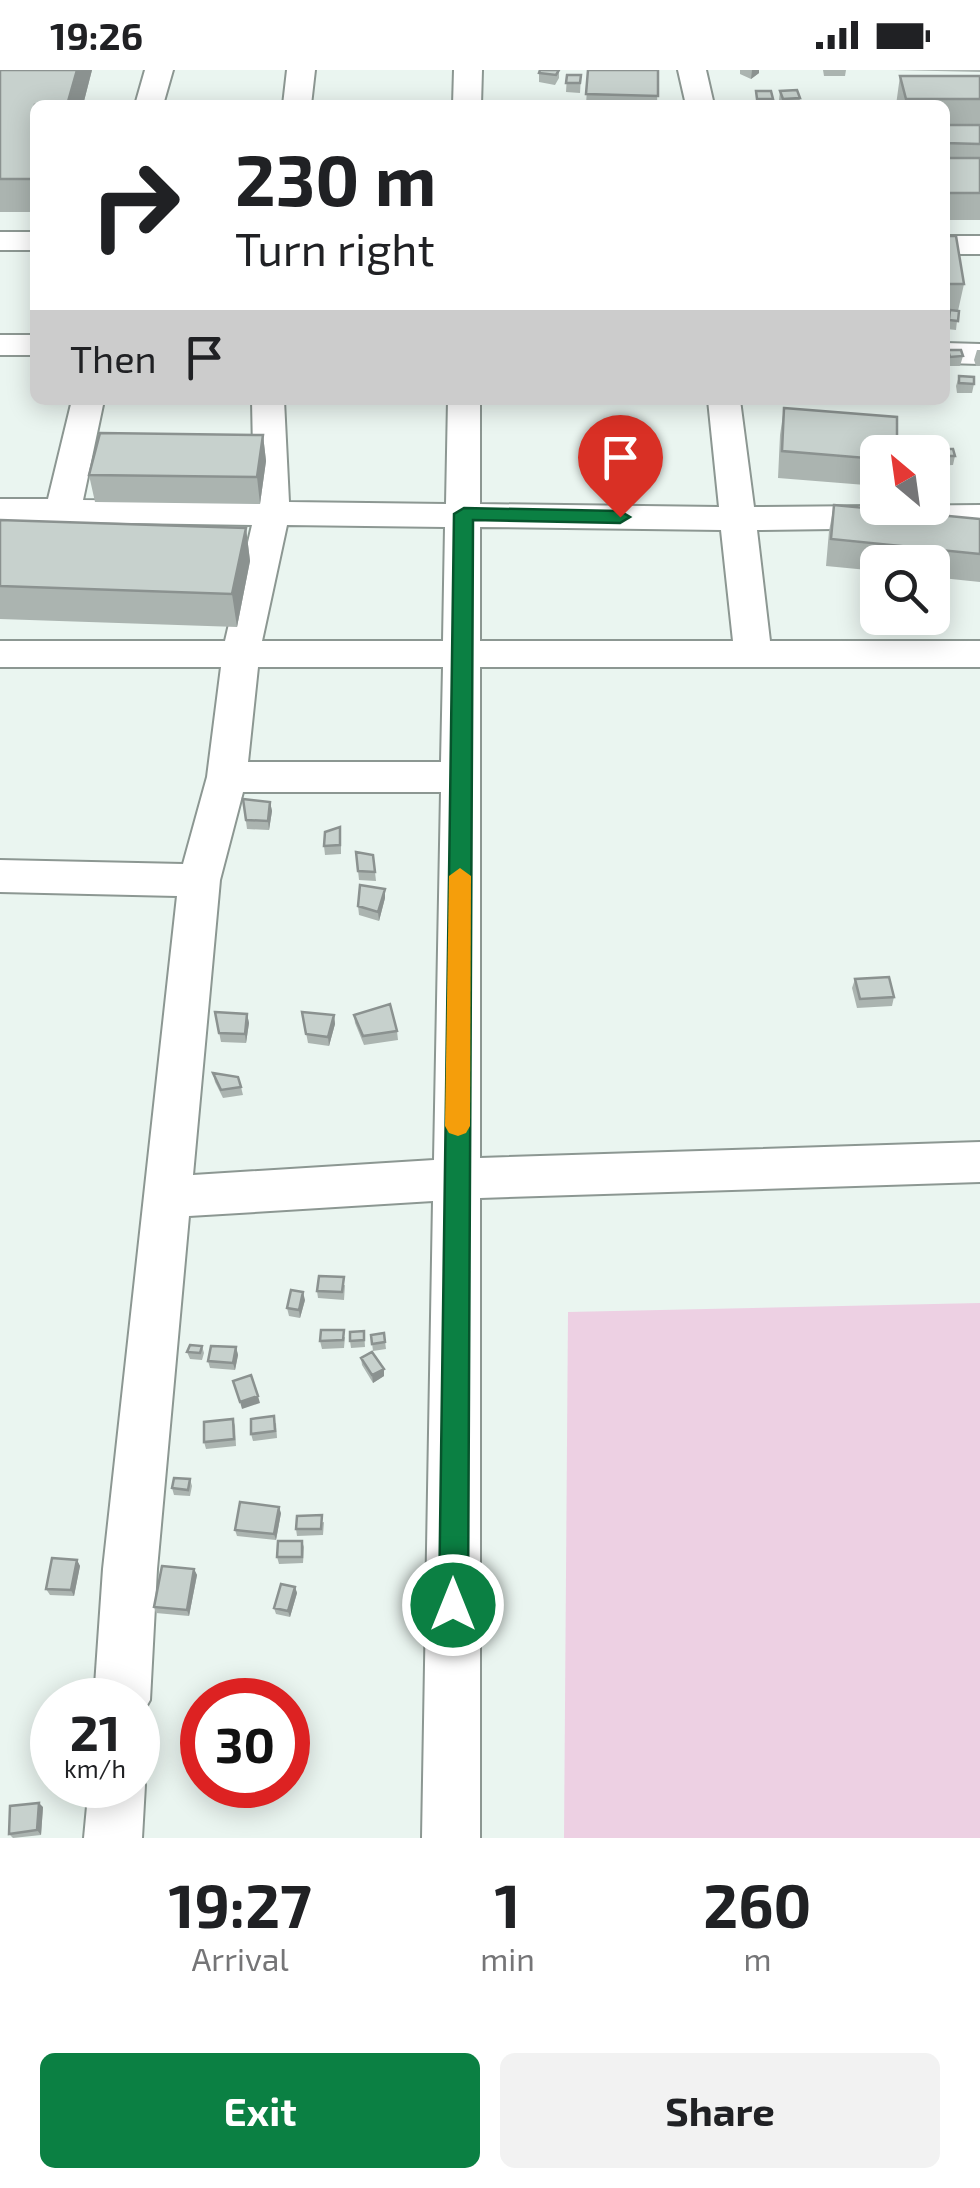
<!DOCTYPE html>
<style>
:root{--surface:#fff;--page:#f2f2f2;--text:#202124;--muted:#757577;--accent:#0b8043}
body{margin:0;font-family:"Exo 2",sans-serif;background:var(--page);color:var(--text);height:100vh;display:flex;flex-direction:column;font-size:38px;white-space:nowrap}
*{box-sizing:border-box;margin:0}
p{font-size:32px;color:var(--muted)}
.icon{flex:none;width:55px;height:55px;fill:none;stroke:currentColor;stroke-width:2;stroke-linecap:round;stroke-linejoin:round}
.map{position:relative;height:1768px;overflow:hidden}
.drawer{display:flex;flex-direction:column;background:var(--surface);flex:1}
.drawer>*{flex:none}
.guide{position:absolute;left:30px;top:30px;width:920px;height:305px;border-radius:15px;box-shadow:0 5px 25px #0003;background:#fff;color:var(--text);overflow:hidden}
.needle{width:65px;rotate:331deg}
.fabs{position:absolute;left:860px;top:365px;display:grid;gap:20px}
.fabs a{display:grid;place-items:center;width:90px;height:90px;border-radius:15px;background:var(--surface);box-shadow:0 5px 25px #0003;font-size:50px}
.speed{position:absolute;left:30px;top:1608px;display:flex;gap:20px;font-size:50px;font-weight:700;text-align:center}
.speed>*{display:grid;place-content:center;width:130px;height:130px;border-radius:50%;background:var(--surface);box-shadow:0 5px 25px #0003;line-height:1}
.speed small{font-size:25px;font-weight:400}
.speed .limit{border:15px solid #d22;background:#fff;color:#111}
.pin{position:absolute;display:grid;place-items:center;width:85px;height:85px;color:#fff;margin:-102px -42px;border-radius:50% 50% 50% 0;rotate:-45deg;box-shadow:0 0 10px #0007}
.pin .icon{rotate:45deg}
.me{position:absolute;width:110px;margin:-55px;rotate:0deg;stroke-linejoin:round;filter:drop-shadow(0 0 8px #0008)}
.turn{display:flex;align-items:center;gap:35px;height:210px;padding:0 40px;font-size:45px}
.turn .icon{width:130px;height:130px;stroke-width:2.5}
.turn b{display:block;font-size:70px;line-height:85px}
.then{display:flex;align-items:center;height:95px;padding:0 40px;background:#0003;gap:20px;font-size:38px}
.eta{display:flex;justify-content:space-evenly;align-items:center;height:170px;text-align:center}
.eta b{font-size:60px;font-weight:700;line-height:70px}
.action{display:flex;gap:20px;margin-top:auto;padding:20px 40px}
.action a{flex:1;height:115px;border-radius:15px;background:var(--accent);color:#fff;font-size:40px;font-weight:700;line-height:115px;text-align:center}
.action a+a{background:var(--page);color:var(--text)}
.status{display:flex;justify-content:space-between;align-items:center;height:70px;padding:0 50px;background:var(--surface);direction:ltr}
.status svg{height:28px;fill:currentColor}
.map>svg:first-child{display:block}
</style>
<div class="status"><b>19:26</b><svg viewBox="0 0 49 12"><path d="M0 12V9h3v3zM5 12V6h3v6zM10 12V3h3v9zM15 12V0h3v12zM26 1h20v11H26zM47 4h2v5h-2z"/></svg></div>
<div class="map">
<svg width="980" height="1768" viewBox="0 0 980 1768">
<rect width="100%" height="100%" fill="#eaf5f0"/>
<path fill="#edd0e3" d="M 980,1233 L 980,1768 L 564,1768 L 568,1242 Z"/>
<g fill="none" stroke-linecap="round" stroke-linejoin="round">
<g stroke="#8c9792" stroke-width="4">
<path id="street" d="M 145,0 L 173,0 L 163,35 L 135,35 Z
M 287,0 L 315,0 L 311,35 L 283,35 Z
M 454,0 L 482,0 L 481,35 L 453,35 Z
M 678,0 L 706,0 L 714,35 L 686,35 Z
M 0,162 L 35,162 L 35,180 L 0,180 Z
M 945,166 L 980,166 L 980,184 L 945,184 Z
M 0,265 L 35,265 L 35,285 L 0,285 Z
M 945,273 L 980,274 L 980,294 L 945,293 Z
M 72,330 L 104,330 L 83,430 L 254,432 L 252,330 L 284,330 L 289,432 L 446,434 L 448,330 L 480,330 L 480,434 L 719,437 L 708,330 L 740,330 L 754,437 L 980,435 L 980,457 L 757,460 L 770,571 L 980,571 L 980,597 L 480,597 L 480,1088 L 980,1072 L 980,1112 L 480,1128 L 480,1768 L 422,1768 L 433,1131 L 189,1146 L 157,1499 L 150,1630 L 138,1651 L 138,1630 L 94,1630 L 103,1499 L 177,826 L 0,822 L 0,790 L 183,794 L 207,707 L 221,597 L 0,597 L 0,571 L 225,571 L 252,455 L 0,451 L 0,429 L 48,429 ZM 287,455 L 445,457 L 443,571 L 262,571 ZM 480,457 L 721,460 L 733,571 L 480,571 ZM 258,597 L 443,597 L 441,692 L 248,692 ZM 243,722 L 441,722 L 434,1090 L 193,1105 L 220,810 Z
M 138,1696 L 145,1715 L 142,1768 L 84,1768 L 89,1715 L 138,1715 Z"/>
</g>
<use href="#street" fill="#fff" fill-rule="evenodd"/>
</g>
<path fill="#abb4b0" d="M 0,0 L 92,0 L 83,35 L 35,35 L 35,142 L 0,142 Z
M 559,0 L 559,8 L 555,15 L 539,12 L 539,3 Z
M 588,0 L 658,0 L 657,35 L 586,35 Z
M 740,0 L 759,0 L 759,3 L 751,9 L 740,4 Z
M 823,0 L 846,0 L 845,6 L 824,6 Z
M 894,0 L 980,0 L 980,2 Z
M 567,5 L 581,5 L 580,23 L 566,22 Z
M 900,6 L 980,6 L 980,150 L 945,150 L 945,35 L 896,35 Z
M 756,21 L 773,29 L 772,35 L 756,35 Z
M 780,21 L 800,28 L 799,35 L 781,35 L 779,30 Z
M 945,166 L 964,214 L 958,241 L 956,260 L 947,259 L 950,241 L 945,241 Z
M 948,280 L 963,286 L 960,296 L 947,296 L 946,290 Z
M 977,280 L 980,280 L 980,296 L 976,296 L 974,290 Z
M 959,306 L 974,314 L 972,323 L 957,323 L 956,316 Z
M 806,330 L 920,330 L 919,335 Z
M 784,338 L 878,382 L 878,416 L 778,408 L 780,365 Z
M 263,365 L 266,391 L 260,434 L 95,432 L 89,405 Z
M 935,379 L 955,386 L 953,395 L 934,396 L 933,389 Z
M 834,435 L 980,449 L 980,512 L 932,507 L 932,492 L 878,492 L 878,501 L 826,496 L 829,461 Z
M 0,450 L 246,458 L 250,491 L 237,557 L 0,549 Z
M 243,729 L 270,732 L 272,741 L 269,760 L 247,759 Z
M 341,767 L 341,784 L 325,785 L 324,776 Z
M 356,782 L 375,802 L 376,811 L 359,810 Z
M 385,828 L 379,851 L 359,845 L 358,836 Z
M 855,909 L 894,927 L 892,936 L 857,938 L 852,918 Z
M 215,942 L 247,944 L 249,953 L 246,973 L 221,972 Z
M 302,942 L 334,945 L 335,954 L 329,976 L 308,973 Z
M 354,945 L 397,961 L 398,970 L 364,975 L 355,953 Z
M 213,1003 L 241,1017 L 243,1025 L 223,1028 L 215,1012 Z
M 345,1215 L 344,1230 L 318,1228 L 317,1221 Z
M 305,1230 L 300,1248 L 289,1246 L 287,1238 Z
M 364,1261 L 365,1277 L 351,1278 L 350,1271 Z
M 384,1263 L 386,1279 L 373,1281 L 371,1265 Z
M 345,1267 L 344,1278 L 322,1279 L 320,1271 Z
M 202,1276 L 204,1283 L 202,1290 L 190,1289 L 187,1282 Z
M 236,1277 L 238,1285 L 235,1300 L 210,1298 L 208,1291 Z
M 361,1288 L 384,1299 L 384,1306 L 373,1313 L 362,1295 Z
M 233,1349 L 235,1356 L 236,1376 L 206,1379 L 204,1372 Z
M 276,1353 L 277,1368 L 253,1371 L 251,1364 Z
M 190,1409 L 192,1416 L 190,1426 L 174,1425 L 172,1418 Z
M 281,1443 L 276,1470 L 237,1466 L 235,1460 Z
M 324,1452 L 323,1465 L 297,1466 L 296,1459 Z
M 302,1471 L 304,1477 L 303,1493 L 279,1494 L 277,1487 Z
M 77,1490 L 80,1496 L 74,1526 L 50,1525 L 46,1519 Z
M 194,1499 L 197,1505 L 189,1546 L 156,1543 L 154,1537 Z
M 295,1517 L 297,1523 L 290,1547 L 276,1544 L 274,1538 Z
M 43,1737 L 41,1765 L 13,1768 L 9,1764 Z"/>
<path fill="#8b9290" d="M 77,0 L 92,0 L 83,35 L 67,35 Z
M 752,0 L 759,0 L 759,3 L 751,9 Z
M 263,365 L 266,391 L 260,434 L 257,407 Z
M 246,458 L 250,491 L 237,557 L 232,524 Z
M 270,732 L 272,741 L 269,760 L 268,751 Z
M 385,819 L 385,828 L 379,851 L 378,842 Z
M 247,944 L 249,953 L 246,973 L 245,964 Z
M 334,945 L 335,954 L 329,976 L 328,967 Z
M 303,1222 L 305,1230 L 300,1248 L 299,1240 Z
M 236,1277 L 238,1285 L 235,1300 L 233,1293 Z
M 384,1299 L 384,1306 L 373,1313 L 372,1305 Z
M 258,1326 L 260,1333 L 242,1339 L 240,1332 Z
M 279,1437 L 281,1443 L 276,1470 L 274,1464 Z
M 77,1490 L 80,1496 L 74,1526 L 71,1520 Z
M 194,1499 L 197,1505 L 189,1546 L 187,1540 Z
M 295,1517 L 297,1523 L 290,1547 L 288,1541 Z
M 39,1733 L 43,1737 L 41,1765 L 37,1760 Z"/>
<path fill="#c7d1cd" stroke="#8b9290" stroke-width="2.5" d="M 0,0 L 77,0 L 67,35 L 35,35 L 35,109 L 0,109 Z
M 540,0 L 559,0 L 556,5 L 539,3 Z
M 588,0 L 658,0 L 658,26 L 586,24 Z
M 567,5 L 581,5 L 580,13 L 566,13 Z
M 900,6 L 980,6 L 980,29 L 906,29 Z
M 797,20 L 800,28 L 783,29 L 780,21 Z
M 756,21 L 771,21 L 773,29 L 757,29 Z
M 945,55 L 980,55 L 980,74 L 945,73 Z
M 945,88 L 980,88 L 980,123 L 945,123 Z
M 945,166 L 956,166 L 964,214 L 949,214 L 945,199 Z
M 950,240 L 959,241 L 958,251 L 949,250 Z
M 948,280 L 961,280 L 963,286 L 950,287 Z
M 959,306 L 974,307 L 974,314 L 959,313 Z
M 784,338 L 897,347 L 897,382 L 878,382 L 878,389 L 782,381 Z
M 100,363 L 263,365 L 257,407 L 89,405 Z
M 935,379 L 953,379 L 955,386 L 937,386 Z
M 834,435 L 980,449 L 980,484 L 831,469 Z
M 0,450 L 246,458 L 232,524 L 0,516 Z
M 243,729 L 270,732 L 268,751 L 246,750 Z
M 340,757 L 340,775 L 324,776 L 325,762 Z
M 356,782 L 373,785 L 375,802 L 358,801 Z
M 360,815 L 385,819 L 378,842 L 358,836 Z
M 889,907 L 894,927 L 860,929 L 855,909 Z
M 390,934 L 397,961 L 363,966 L 354,945 Z
M 215,942 L 247,944 L 245,964 L 219,963 Z
M 302,942 L 334,945 L 328,967 L 306,964 Z
M 213,1003 L 238,1007 L 241,1017 L 221,1020 Z
M 319,1206 L 344,1207 L 342,1222 L 317,1221 Z
M 291,1220 L 303,1222 L 299,1240 L 287,1238 Z
M 321,1260 L 344,1260 L 343,1270 L 320,1271 Z
M 364,1261 L 364,1270 L 350,1271 L 350,1262 Z
M 384,1263 L 385,1272 L 372,1274 L 371,1265 Z
M 190,1275 L 202,1276 L 200,1283 L 187,1282 Z
M 211,1276 L 236,1277 L 233,1293 L 208,1291 Z
M 372,1282 L 384,1299 L 372,1305 L 361,1288 Z
M 251,1305 L 258,1326 L 240,1332 L 233,1311 Z
M 274,1346 L 275,1361 L 251,1364 L 251,1349 Z
M 233,1349 L 234,1369 L 204,1372 L 204,1352 Z
M 174,1408 L 190,1409 L 188,1420 L 172,1418 Z
M 240,1432 L 279,1437 L 274,1464 L 235,1460 Z
M 322,1445 L 321,1459 L 296,1459 L 297,1446 Z
M 278,1471 L 302,1471 L 302,1487 L 277,1487 Z
M 52,1488 L 77,1490 L 71,1520 L 46,1519 Z
M 162,1496 L 194,1499 L 187,1540 L 154,1537 Z
M 281,1514 L 295,1517 L 288,1541 L 274,1538 Z
M 39,1733 L 37,1760 L 9,1764 L 10,1736 Z"/>
<path fill="#0b8043" stroke="#07532c" stroke-width="2.5" d="M 464,438 L 620,441 L 630,447 L 620,453 L 473,450 L 468,1535 L 463,1545 L 453,1550 L 443,1545 L 439,1535 L 454,444 Z"/>
<path fill="#f59e0b" d="M 460,798 L 471,806 L 470,1056 L 466,1063 L 458,1066 L 449,1063 L 445,1056 L 449,806 Z"/>
</svg>
<div class="fabs">
<a><svg class="needle" viewBox="-14 -14 28 28"><path d="M0-13l5 13h-10z" fill="#e53935"/><path d="M0 13l5-13h-10z" fill="#757577"/></svg></a>
<a><svg class="icon" aria-label="search" viewBox="0 0 24 24"><circle cx="10" cy="10" r="6"/><path d="M15 15l6 6"/></svg></a>
</div>
<div class="speed"><div>21<small>km/h</small></div><div class="limit">30</div></div>
<div class="pin" style="left:620px;top:447px;background:#d93025"><svg class="icon" aria-label="arrive" viewBox="0 0 24 24"><path d="M6 21V4h12l-3 4 3 4H6"/></svg></div>
<svg class="me" style="left:453px;top:1535px" viewBox="-20 -20 40 40"><circle r="17" fill="#0b8043" stroke="#fff" stroke-width="3"/><path d="M0-11L8 9 0 5-8 9z" fill="#fff"/></svg>
<div class="guide">
<div class="turn"><svg class="icon" aria-label="right" viewBox="0 0 24 24"><path d="M7 20v-9h11M14 6l5 5-5 5"/></svg><div><b>230 m</b>Turn right</div></div>
<div class="then">Then<svg class="icon" aria-label="arrive" viewBox="0 0 24 24"><path d="M6 21V4h12l-3 4 3 4H6"/></svg></div>
</div>
</div>
<section class="drawer">
<div class="eta">
<div><b>19:27</b><p>Arrival</p></div>
<div><b>1</b><p>min</p></div>
<div><b>260</b><p>m</p></div>
</div>
<div class="action"><a>Exit</a><a>Share</a></div>
</section>
